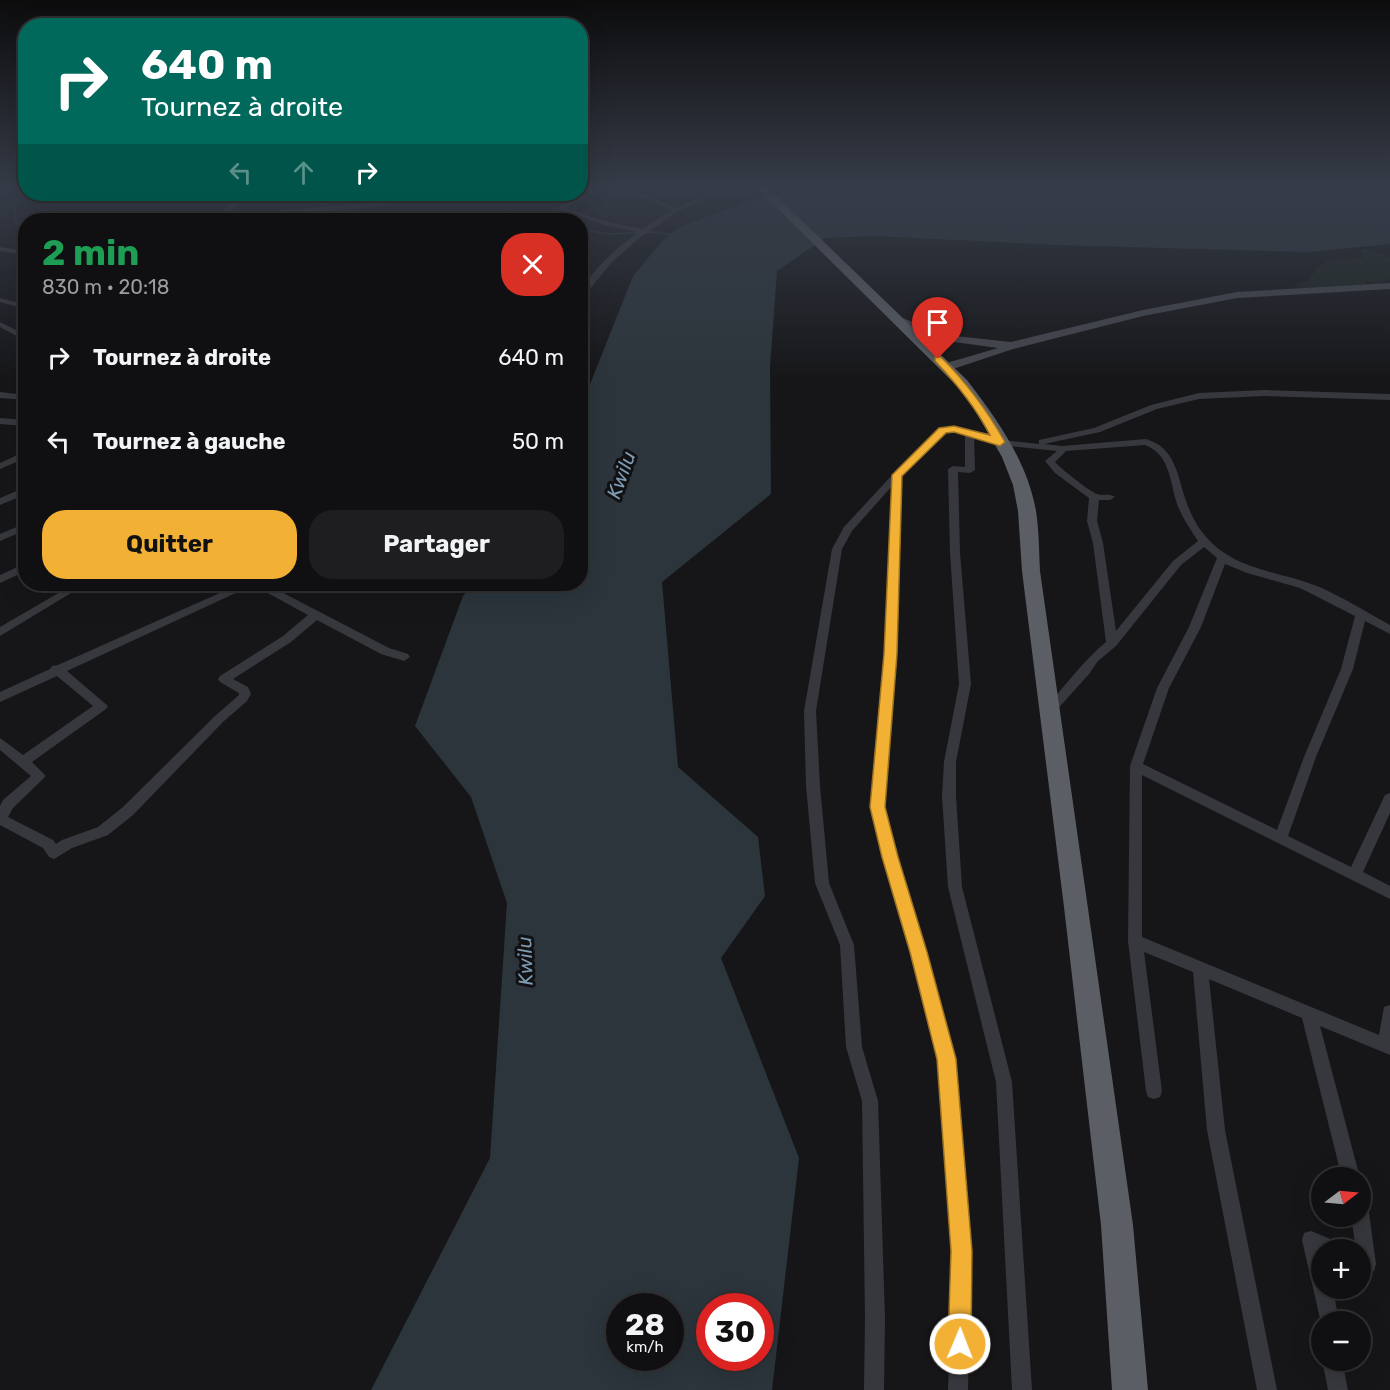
<!DOCTYPE html>
<html lang="fr">
<meta charset="utf-8">
<style>
:root{--surface:#101012;--page:#1e1e20;--text:#f1f3f6;--muted:#9c9d9f;--line:#303032;--accent:#f2b134}
body{margin:0;font-family:Rubik,sans-serif;background:var(--page);color:var(--text);height:100vh;display:flex;flex-direction:column;font-size:22px;white-space:nowrap}
*{box-sizing:border-box;margin:0}
p{font-size:20px;color:var(--muted)}
.icon{flex:none;width:33px;height:33px;fill:none;stroke:currentColor;stroke-width:2;stroke-linecap:round;stroke-linejoin:round}
.map{position:relative;flex:1;overflow:hidden}
.details{position:absolute;left:18px;top:213px;width:570px;height:378px;display:flex;flex-direction:column;background:var(--surface);border-radius:24px;box-shadow:0 6px 24px #0002,0 0 0 2px var(--line)}
.details>*{flex:none}
.hud{position:absolute;left:18px;top:18px;width:570px;height:183px;border-radius:24px;box-shadow:0 6px 24px #0002,0 0 0 2px var(--line);background:#00695c;color:#fff;overflow:hidden}
.needle{width:39px;rotate:74deg}
.buttons{position:absolute;left:1311px;top:1167px;display:grid;gap:12px}
.buttons a{display:grid;place-items:center;width:60px;height:60px;border-radius:50%;background:var(--surface);box-shadow:0 6px 24px #0002,0 0 0 2px var(--line);font-size:30px}
.speed{position:absolute;left:606px;top:1293px;display:flex;gap:12px;font-size:30px;font-weight:700;text-align:center}
.speed>*{display:grid;place-content:center;width:78px;height:78px;border-radius:50%;background:var(--surface);box-shadow:0 6px 24px #0002,0 0 0 2px var(--line);line-height:1}
.speed small{font-size:15px;font-weight:400}
.speed .limit{border:9px solid #d22;background:#fff;color:#111}
.pin{position:absolute;display:grid;place-items:center;width:51px;height:51px;color:#fff;margin:-62px -26px;border-radius:50% 50% 50% 0;rotate:-45deg;box-shadow:0 0 6px #0007}
.pin .icon{rotate:45deg}
.me{position:absolute;width:66px;margin:-33px;rotate:1deg;stroke-linejoin:round;filter:drop-shadow(0 0 4px #0008)}
.turn{display:flex;align-items:center;gap:21px;height:126px;padding:0 24px;font-size:27px}
.turn .icon{width:78px;height:78px;stroke-width:2.5}
.turn b{display:block;font-size:42px;line-height:51px}
.lanes{display:flex;align-items:center;height:57px;padding:0 24px;background:#0003;justify-content:center;gap:30px;direction:ltr}
.lanes .off{opacity:.35}
.round{display:grid;place-items:center;flex:none;width:63px;height:63px;border-radius:24px;background:var(--page)}
.summary{display:flex;align-items:center;justify-content:space-between;height:102px;padding:0 24px}
h1{font-size:36px;font-weight:700;line-height:45px;color:#1e9e55}
.button{display:flex;gap:12px;margin-top:auto;padding:12px 24px}
.button a{flex:1;height:69px;border-radius:24px;background:var(--accent);color:#111;font-size:24px;font-weight:700;line-height:69px;text-align:center}
.button a+a{background:var(--page);color:var(--text)}
ul{padding:0;list-style:none}
li{display:flex;align-items:center;gap:18px;height:84px;padding:0 24px}
li div{flex:1}
li b{display:block;font-size:22px}
li em{font-style:normal}
.map>svg:first-child{display:block}
</style>
<div class="map">
<svg width="1390" height="1390" viewBox="0 0 1390 1390">
<rect width="100%" height="100%" fill="#161618"/>
<path fill="#1c231d" d="M 1360,249 L 1367,249 L 1390,258 L 1390,279 L 1378,284 L 1366,281 L 1366,284 L 1363,285 L 1300,288 L 1293,284 L 1309,281 C 1322,253 1338,262 1363,258 Z"/>
<path fill="#2c353c" fill-rule="evenodd" d="M 807,188 L 1276,188 L 1390,191 L 1390,244 L 1309,252 L 1059,245 L 874,236 L 825,238 L 777,271 L 770,367 L 771,494 L 662,582 L 678,767 L 758,837 L 765,896 L 721,958 L 799,1158 L 772,1390 L 371,1390 L 490,1158 L 507,903 L 471,797 L 415,726 L 463,596 L 473,584 L 580,584 L 581,407 L 633,276 L 664,239 L 680,227 L 759,197 ZM 620,1306 L 670,1306 L 670,1358 L 620,1358 ZM 710,1306 L 760,1306 L 760,1358 L 710,1358 Z"/>
<g fill="none" stroke-linecap="round" stroke-linejoin="round">
<path stroke="#2c353c" stroke-width="1.5" d="M 26,229 L 15,221 L 16,210 L 13,207 L 14,202 L 27,194
M 580,229 L 608,234 L 653,232 L 674,235"/>
<path fill="#37383d" fill-rule="evenodd" d="M 598,188 L 605,188 L 565,208 L 611,223 L 642,229 L 672,210 L 650,200 L 610,188 C 633,188 656,199 676,208 L 721,188 L 728,188 L 677,212 L 637,240 L 612,262 L 580,301 C 580,278 620,246 638,232 L 608,226 L 556,208 Z
M 215,194 L 336,194 L 333,196 L 250,197 L 229,212 L 261,212 L 385,202 L 388,204 L 385,206 L 261,216 L 225,216 L 222,214 L 226,208 L 242,197 L 218,196 Z
M 392,216 L 393,217 L 390,219 L 353,220 L 356,218 Z
M 0,247 L 26,251 L 26,255 L 0,251 Z
M 0,298 L 26,305 L 26,309 L 0,302 Z
M 0,322 L 26,335 L 26,341 L 0,327 Z
M 1264,390 L 1390,394 L 1390,400 L 1264,396 L 1199,399 L 1157,409 L 1100,432 L 1044,444 L 1062,446 L 1146,439 C 1176,448 1177,475 1186,501 C 1191,515 1198,529 1209,540 C 1238,571 1280,571 1317,586 C 1343,597 1366,612 1390,625 L 1390,634 L 1365,621 L 1353,669 L 1316,757 L 1288,836 L 1351,867 L 1385,795 L 1390,793 L 1390,813 L 1363,872 L 1390,886 L 1390,899 L 1142,775 L 1142,937 L 1379,1035 L 1384,1007 L 1390,1005 L 1390,1055 L 1320,1026 L 1360,1178 L 1342,1178 L 1302,1018 L 1209,979 L 1225,1130 L 1277,1390 L 1257,1390 L 1207,1130 L 1193,972 L 1144,952 L 1162,1091 L 1160,1097 L 1154,1099 L 1148,1097 L 1146,1091 L 1128,941 L 1130,766 L 1157,688 L 1189,627 L 1217,558 L 1204,547 L 1181,565 L 1116,646 L 1098,661 L 1089,674 L 1054,713 L 1046,713 L 1044,710 L 1046,707 C 1066,685 1084,660 1106,642 L 1093,543 L 1087,521 L 1089,498 L 1055,473 L 1045,461 L 1057,451 L 1000,445 L 974,436 L 975,470 L 970,473 L 958,472 L 960,553 L 971,684 L 956,762 L 956,796 L 962,887 L 1012,1082 L 1032,1390 L 1012,1390 L 996,1082 L 948,887 L 942,796 L 944,762 L 959,684 L 950,553 L 948,469 L 953,466 L 965,467 L 965,434 L 946,432 L 902,476 L 896,654 L 885,807 L 954,1059 L 971,1251 L 968,1390 L 948,1390 L 953,1251 L 938,1059 L 871,807 L 884,654 L 892,486 L 852,531 L 842,549 L 816,711 L 820,786 L 829,883 L 854,945 L 862,1047 L 878,1101 L 885,1318 L 884,1390 L 864,1390 L 865,1318 L 862,1101 L 846,1047 L 840,945 L 815,883 L 806,786 L 804,711 L 832,549 L 844,527 L 894,473 L 940,428 L 954,426 L 993,435 L 1002,440 L 1039,444 L 1039,440 L 1094,428 L 1151,405 L 1199,393 ZM 1145,445 C 1170,454 1170,482 1177,504 C 1182,517 1190,529 1198,541 L 1173,561 L 1116,631 L 1103,543 L 1097,521 L 1099,500 L 1110,500 L 1115,497 C 1109,493 1103,496 1097,494 C 1090,492 1060,468 1055,462 L 1066,451 ZM 1225,564 L 1247,573 L 1300,588 L 1355,616 L 1341,669 L 1304,757 L 1277,830 L 1143,764 L 1169,688 L 1201,627 Z
M 0,392 L 26,395 L 26,400 L 0,398 Z
M 0,418 L 26,420 L 26,426 L 0,424 Z
M 26,451 L 26,458 L 0,469 L 0,463 Z
M 26,487 L 26,494 L 0,505 L 0,498 Z
M 26,523 L 26,530 L 0,541 L 0,534 Z
M 26,563 L 26,571 L 0,583 L 0,575 Z
M 74,584 L 86,584 L 0,636 L 0,627 Z
M 240,584 L 266,584 L 389,648 L 408,654 L 410,657 L 404,661 L 381,654 L 317,620 L 291,642 L 233,679 L 248,687 L 251,694 L 247,701 L 223,722 L 133,815 L 108,835 L 72,848 L 54,859 L 49,857 L 43,848 L 0,825 L 0,806 L 3,800 L 31,776 L 0,750 L 0,738 L 23,755 L 93,706 L 57,676 L 0,702 L 0,692 L 50,669 L 52,666 L 58,665 ZM 253,585 L 308,615 L 283,636 L 220,676 L 218,679 L 220,682 L 239,693 L 239,695 L 215,716 L 123,807 L 98,827 L 62,840 L 56,844 L 53,840 L 8,817 L 13,808 L 46,776 L 32,762 L 106,709 L 108,706 L 67,671 Z
M 1360,1204 L 1366,1207 L 1369,1213 L 1376,1264 L 1374,1271 L 1367,1273 L 1360,1271 L 1360,1250 L 1356,1250 L 1351,1216 L 1360,1216 Z
M 1311,1231 L 1340,1243 L 1342,1250 L 1322,1250 L 1322,1288 L 1333,1288 L 1339,1322 L 1322,1322 L 1322,1327 L 1302,1240 L 1304,1233 Z
M 1322,1360 L 1342,1360 L 1348,1390 L 1328,1390 Z"/>
<path fill="#45474d" fill-rule="evenodd" d="M 1390,283 L 1390,289 L 1237,298 L 1143,316 L 1013,349 L 947,371 L 943,370 L 943,364 L 998,348 L 940,340 L 890,319 L 892,317 L 900,317 L 946,335 L 1011,342 L 1143,310 L 1237,292 Z"/>
<path fill="#5b5e65" fill-rule="evenodd" d="M 757,188 L 768,188 L 967,380 C 997,419 1027,461 1036,511 C 1039,530 1039,551 1040,571 L 1133,1225 L 1148,1390 L 1112,1390 L 1101,1225 L 1064,907 L 1022,571 L 1018,511 L 1013,485 L 1002,457 L 976,412 L 957,386 Z"/>
</g>
<linearGradient id="sky" x2="0" y2="1"><stop stop-color="#0c0c0d"/><stop offset="0.49" stop-color="#363c48"/><stop offset="1" stop-color="#363c48" stop-opacity="0"/></linearGradient>
<rect width="1390" height="382" fill="url(#sky)"/>
<path fill="#f2b134" stroke="#9d7322" stroke-width="1.5" d="M 935,357 L 941,357 C 967,383 987,410 1005,442 L 1000,446 L 954,432 L 946,433 L 902,476 L 897,654 L 885,807 L 898,857 L 927,952 L 956,1059 L 972,1251 L 971,1344 L 967,1352 L 960,1355 L 952,1352 L 948,1344 L 951,1251 L 937,1059 L 910,952 L 882,857 L 870,807 L 884,654 L 892,475 L 939,428 L 954,426 L 990,435 C 975,406 957,384 935,361 Z"/>
<g text-anchor="middle" dominant-baseline="central" stroke-width="6" stroke-linejoin="round" paint-order="stroke">
<g font-size="20" font-style="italic" fill="#7f9bb3" stroke="#111113">
<text transform="translate(621 475) rotate(-70)">Kwilu</text>
<text transform="translate(525 961) rotate(-92)">Kwilu</text>
</g>
</g>
</svg>
<div class="buttons">
<a><svg class="needle" viewBox="-14 -14 28 28"><path d="M0-13l5 13h-10z" fill="#e53935"/><path d="M0 13l5-13h-10z" fill="#9c9d9f"/></svg></a>
<a>+</a>
<a>−</a>
</div>
<div class="speed"><div>28<small>km/h</small></div><div class="limit">30</div></div>
<div class="pin" style="left:938px;top:359px;background:#d93025"><svg class="icon" aria-label="arrive" viewBox="0 0 24 24"><path d="M6 21V4h12l-3 4 3 4H6"/></svg></div>
<svg class="me" style="left:960px;top:1344px" viewBox="-20 -20 40 40"><circle r="17" fill="#f2b134" stroke="#fff" stroke-width="3"/><path d="M0-11L8 9 0 5-8 9z" fill="#fff"/></svg>
<div class="hud">
<div class="turn"><svg class="icon" aria-label="right" viewBox="0 0 24 24"><path d="M7 20v-9h11M14 6l5 5-5 5"/></svg><div><b>640 m</b>Tournez à droite</div></div>
<div class="lanes"><svg class="icon off" aria-label="left" viewBox="0 0 24 24"><path d="M17 20v-9H6M10 6l-5 5 5 5"/></svg><svg class="icon off" aria-label="ahead" viewBox="0 0 24 24"><path d="M12 20V5M6 11l6-6 6 6"/></svg><svg class="icon" aria-label="right" viewBox="0 0 24 24"><path d="M7 20v-9h11M14 6l5 5-5 5"/></svg></div>
</div>
<section class="details">
<div class="summary"><div><h1>2 min</h1><p>830 m · 20:18</p></div><a class="round" style="background:#d93025;color:#fff"><svg class="icon" aria-label="close" viewBox="0 0 24 24"><path d="M6 6l12 12M18 6L6 18"/></svg></a></div>
<ul>
<li><svg class="icon" aria-label="right" viewBox="0 0 24 24"><path d="M7 20v-9h11M14 6l5 5-5 5"/></svg><div><b>Tournez à droite</b></div><em>640 m</em></li>
<li><svg class="icon" aria-label="left" viewBox="0 0 24 24"><path d="M17 20v-9H6M10 6l-5 5 5 5"/></svg><div><b>Tournez à gauche</b></div><em>50 m</em></li>
</ul>
<div class="button"><a>Quitter</a><a>Partager</a></div>
</section>
</div>
